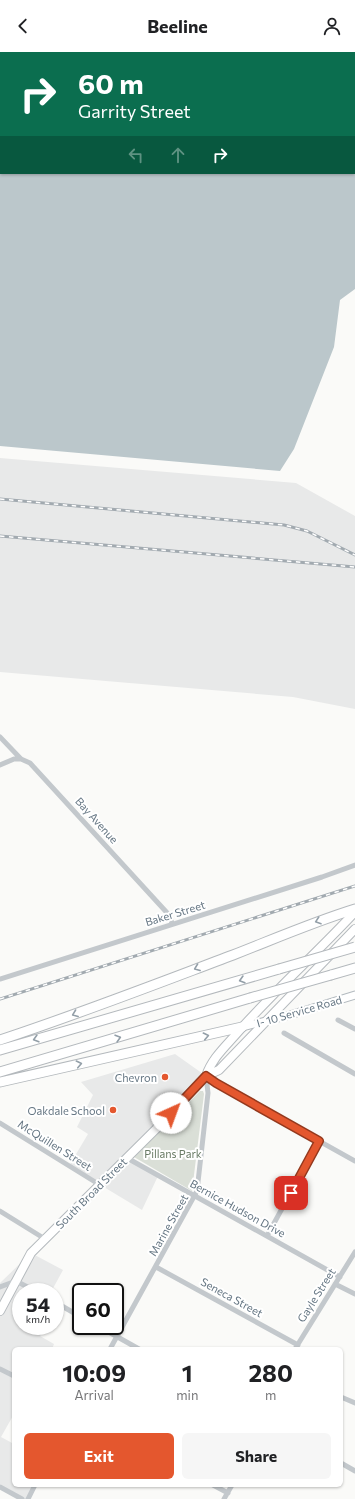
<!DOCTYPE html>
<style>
:root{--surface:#fff;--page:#f6f6f6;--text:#202124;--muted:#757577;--accent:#e4572e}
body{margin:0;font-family:Commissioner,sans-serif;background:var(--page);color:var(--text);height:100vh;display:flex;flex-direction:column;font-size:15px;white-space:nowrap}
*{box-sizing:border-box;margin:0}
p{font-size:13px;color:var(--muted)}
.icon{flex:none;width:22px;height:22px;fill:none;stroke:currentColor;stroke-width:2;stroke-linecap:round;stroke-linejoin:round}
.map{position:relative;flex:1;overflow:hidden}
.details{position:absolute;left:12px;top:1295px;width:331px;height:140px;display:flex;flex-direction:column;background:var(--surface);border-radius:6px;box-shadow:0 1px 3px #0004}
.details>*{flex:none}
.top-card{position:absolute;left:0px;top:0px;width:355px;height:122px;box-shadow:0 1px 3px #0004;background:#0b6e4f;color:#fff;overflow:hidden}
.speed{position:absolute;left:12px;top:1231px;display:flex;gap:8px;font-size:20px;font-weight:700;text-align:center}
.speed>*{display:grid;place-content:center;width:52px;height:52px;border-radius:50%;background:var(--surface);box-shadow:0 1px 3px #0004;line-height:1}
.speed small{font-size:10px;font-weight:400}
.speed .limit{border:2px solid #111;border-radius:6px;background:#fff;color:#111}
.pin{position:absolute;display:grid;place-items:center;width:34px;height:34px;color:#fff;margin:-17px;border-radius:8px;box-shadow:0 2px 6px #0006}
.me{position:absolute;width:44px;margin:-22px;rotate:43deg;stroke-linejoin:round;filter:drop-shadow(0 0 3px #0008)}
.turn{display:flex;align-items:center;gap:14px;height:84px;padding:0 12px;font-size:18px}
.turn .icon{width:52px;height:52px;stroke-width:2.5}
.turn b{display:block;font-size:28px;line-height:34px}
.lanes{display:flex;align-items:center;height:38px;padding:0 12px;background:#0003;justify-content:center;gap:20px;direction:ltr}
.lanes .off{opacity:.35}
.eta{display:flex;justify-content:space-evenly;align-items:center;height:68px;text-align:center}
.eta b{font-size:24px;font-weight:700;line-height:28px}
.cta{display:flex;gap:8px;margin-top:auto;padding:8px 12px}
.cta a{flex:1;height:46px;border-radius:6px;background:var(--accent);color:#fff;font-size:16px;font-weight:700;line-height:46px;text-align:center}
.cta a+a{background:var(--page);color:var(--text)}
header{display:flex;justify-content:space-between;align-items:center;height:52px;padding:0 12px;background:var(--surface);font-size:18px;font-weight:700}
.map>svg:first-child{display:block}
</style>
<header><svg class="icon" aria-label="back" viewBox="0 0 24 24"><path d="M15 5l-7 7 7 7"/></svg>Beeline<svg class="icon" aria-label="person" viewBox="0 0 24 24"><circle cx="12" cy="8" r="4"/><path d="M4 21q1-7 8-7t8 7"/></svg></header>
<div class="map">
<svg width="355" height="1447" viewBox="0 0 355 1447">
<rect width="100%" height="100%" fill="#fafaf8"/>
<path fill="#e8e9e9" d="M 0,406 L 296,431 L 355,464 L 355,657 L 293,645 L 0,620 Z
M 175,1002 L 206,1024 L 127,1106 L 158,1124 L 142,1158 L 69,1114 L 88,1082 L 77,1075 L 93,1043 L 81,1030 Z
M 31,1201 L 63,1218 L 51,1240 L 21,1240 L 21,1274 L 45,1274 L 40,1284 L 54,1292 L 52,1297 L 14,1297 L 14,1362 L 1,1385 L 14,1392 L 14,1433 L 35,1433 L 28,1447 L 22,1447 L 0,1434 L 0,1231 Z"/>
<path fill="#dadfd7" d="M 32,0 L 355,0 L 354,1 Z
M 200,1039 L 203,1039 L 204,1042 L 192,1139 L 134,1105 Z"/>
<path fill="#bbc7cb" d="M 0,0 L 147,1 L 1,1 L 1,121 L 354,121 L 354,1 L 243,1 L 355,0 L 355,237 L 340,248 L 334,295 L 294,397 L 280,419 L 0,394 Z"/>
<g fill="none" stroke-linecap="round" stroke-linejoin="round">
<g stroke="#b3babf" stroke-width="9">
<path id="secondary" d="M 242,975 L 290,963 L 355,943"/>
</g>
<g stroke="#b5babe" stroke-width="10">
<path id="primary" d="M 206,1024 L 219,1018 L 355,877
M 0,1259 L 31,1201 L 156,1077 L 206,1024 C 212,1006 226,994 238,980 C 275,938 317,901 355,860"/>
</g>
<g stroke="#b4b9bd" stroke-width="11">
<path id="highway" d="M 331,923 L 355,916
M 0,988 C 79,962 156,932 233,903 C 274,887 313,870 355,857
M 0,998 L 279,917
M 0,1020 L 250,946
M 0,1030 L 242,975"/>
</g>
<path stroke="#c3c8cc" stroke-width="5" d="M 0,685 L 21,707 L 30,711 L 170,864 L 172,872
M 0,713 L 14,707 L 21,707
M 0,927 L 322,825 L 355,813
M 338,968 L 355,977
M 284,981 L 355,1022
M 206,1024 L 215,1031 L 355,1109
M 0,1071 L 100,1133
M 127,1106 L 340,1225
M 0,1159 L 45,1187
M 267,1184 L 319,1089
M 156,1215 L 298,1293
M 335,1232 L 355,1242
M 0,1235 L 16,1229 L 37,1240
M 55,1250 L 81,1265
M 98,1274 L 139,1297
M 110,1297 L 197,1139 L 208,1041 L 206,1024
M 295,1297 L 355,1200
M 0,1317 L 14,1324
M 341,1345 L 355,1351
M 341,1411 L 355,1419
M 213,1433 L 228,1441
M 0,1435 L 22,1447
M 28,1447 L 35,1433
M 224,1447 L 232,1433"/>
<use href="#secondary" stroke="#fff" stroke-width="7"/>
<use href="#primary" stroke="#fff" stroke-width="8"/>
<use href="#highway" stroke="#fff" stroke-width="9"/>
<g stroke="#a2aab0" stroke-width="3">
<path id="rail" d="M 0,447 L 284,473 L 307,479 L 355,503
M 0,484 L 355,515
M 0,947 L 355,834"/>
</g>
<use href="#rail" stroke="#fff" stroke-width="1.5" stroke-dasharray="4.5" stroke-linecap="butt"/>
<g stroke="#b4b9bd" stroke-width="11" stroke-linecap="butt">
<path id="highway-bridge" d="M 279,917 L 355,895
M 250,946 L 331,923"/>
</g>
<use href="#highway-bridge" stroke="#fff" stroke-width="9"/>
</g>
<defs><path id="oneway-chevron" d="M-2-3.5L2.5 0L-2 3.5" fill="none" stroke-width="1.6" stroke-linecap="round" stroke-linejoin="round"/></defs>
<g stroke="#939fa8">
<use href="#oneway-chevron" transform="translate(318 869) rotate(161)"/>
<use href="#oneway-chevron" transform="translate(197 916) rotate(159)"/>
<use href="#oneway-chevron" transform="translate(242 928) rotate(164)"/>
<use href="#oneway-chevron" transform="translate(75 962) rotate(159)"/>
<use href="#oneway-chevron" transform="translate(206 984) rotate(-12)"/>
<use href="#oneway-chevron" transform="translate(118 986) rotate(-16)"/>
<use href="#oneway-chevron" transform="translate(36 987) rotate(164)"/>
<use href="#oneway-chevron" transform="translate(79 1012) rotate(-12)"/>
</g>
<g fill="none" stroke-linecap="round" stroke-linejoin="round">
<g stroke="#94391e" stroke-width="10">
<path id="route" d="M 171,1061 L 206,1024 L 216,1031 L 319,1089 L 291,1141"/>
</g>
<use href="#route" stroke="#e4572e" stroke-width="7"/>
</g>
<g fill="#e4572e" stroke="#fff" stroke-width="1.5">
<circle cx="165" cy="1025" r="4"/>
<circle cx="113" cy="1058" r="4"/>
</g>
<g text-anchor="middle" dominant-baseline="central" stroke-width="4" stroke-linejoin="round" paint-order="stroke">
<g font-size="11" fill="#657683" stroke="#fff">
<text transform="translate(97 768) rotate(48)">Bay Avenue</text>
<text transform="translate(175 861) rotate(-17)">Baker Street</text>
<text transform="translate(299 959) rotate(-16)">I- 10 Service Road</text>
<text transform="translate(55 1093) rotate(32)">McQuillen Street</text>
<text transform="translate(91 1141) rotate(-45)">South Broad Street</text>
<text transform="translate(238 1156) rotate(29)">Bernice Hudson Drive</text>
<text transform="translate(168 1173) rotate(-61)">Marine Street</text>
<text transform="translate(316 1243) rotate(-58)">Gayle Street</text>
<text transform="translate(232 1245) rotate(29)">Seneca Street</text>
</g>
<g font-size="11" fill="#657683" stroke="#fff" text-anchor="end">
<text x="157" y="1025">Chevron</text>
<text x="105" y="1058">Oakdale School</text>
</g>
<g font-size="11" fill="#687a64" stroke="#fff">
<text x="173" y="1101">Pillans Park</text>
</g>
</g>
</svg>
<div class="speed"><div>54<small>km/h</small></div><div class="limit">60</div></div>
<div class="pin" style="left:291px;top:1141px;background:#d93025"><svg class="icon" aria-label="arrive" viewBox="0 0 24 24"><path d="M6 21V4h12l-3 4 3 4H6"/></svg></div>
<svg class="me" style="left:171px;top:1061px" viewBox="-20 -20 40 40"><circle r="19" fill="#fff"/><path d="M0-13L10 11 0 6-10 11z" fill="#e4572e"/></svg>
<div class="top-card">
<div class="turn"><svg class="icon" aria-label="right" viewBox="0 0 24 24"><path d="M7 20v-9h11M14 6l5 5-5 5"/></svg><div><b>60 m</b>Garrity Street</div></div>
<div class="lanes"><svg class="icon off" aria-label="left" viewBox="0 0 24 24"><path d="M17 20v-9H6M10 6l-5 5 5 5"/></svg><svg class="icon off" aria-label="ahead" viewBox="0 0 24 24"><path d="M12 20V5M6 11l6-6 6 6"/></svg><svg class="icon" aria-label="right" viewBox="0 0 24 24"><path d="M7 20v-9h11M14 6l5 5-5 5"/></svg></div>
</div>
<section class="details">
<div class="eta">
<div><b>10:09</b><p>Arrival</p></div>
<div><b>1</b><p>min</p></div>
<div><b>280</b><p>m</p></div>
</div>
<div class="cta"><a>Exit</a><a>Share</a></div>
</section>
</div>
